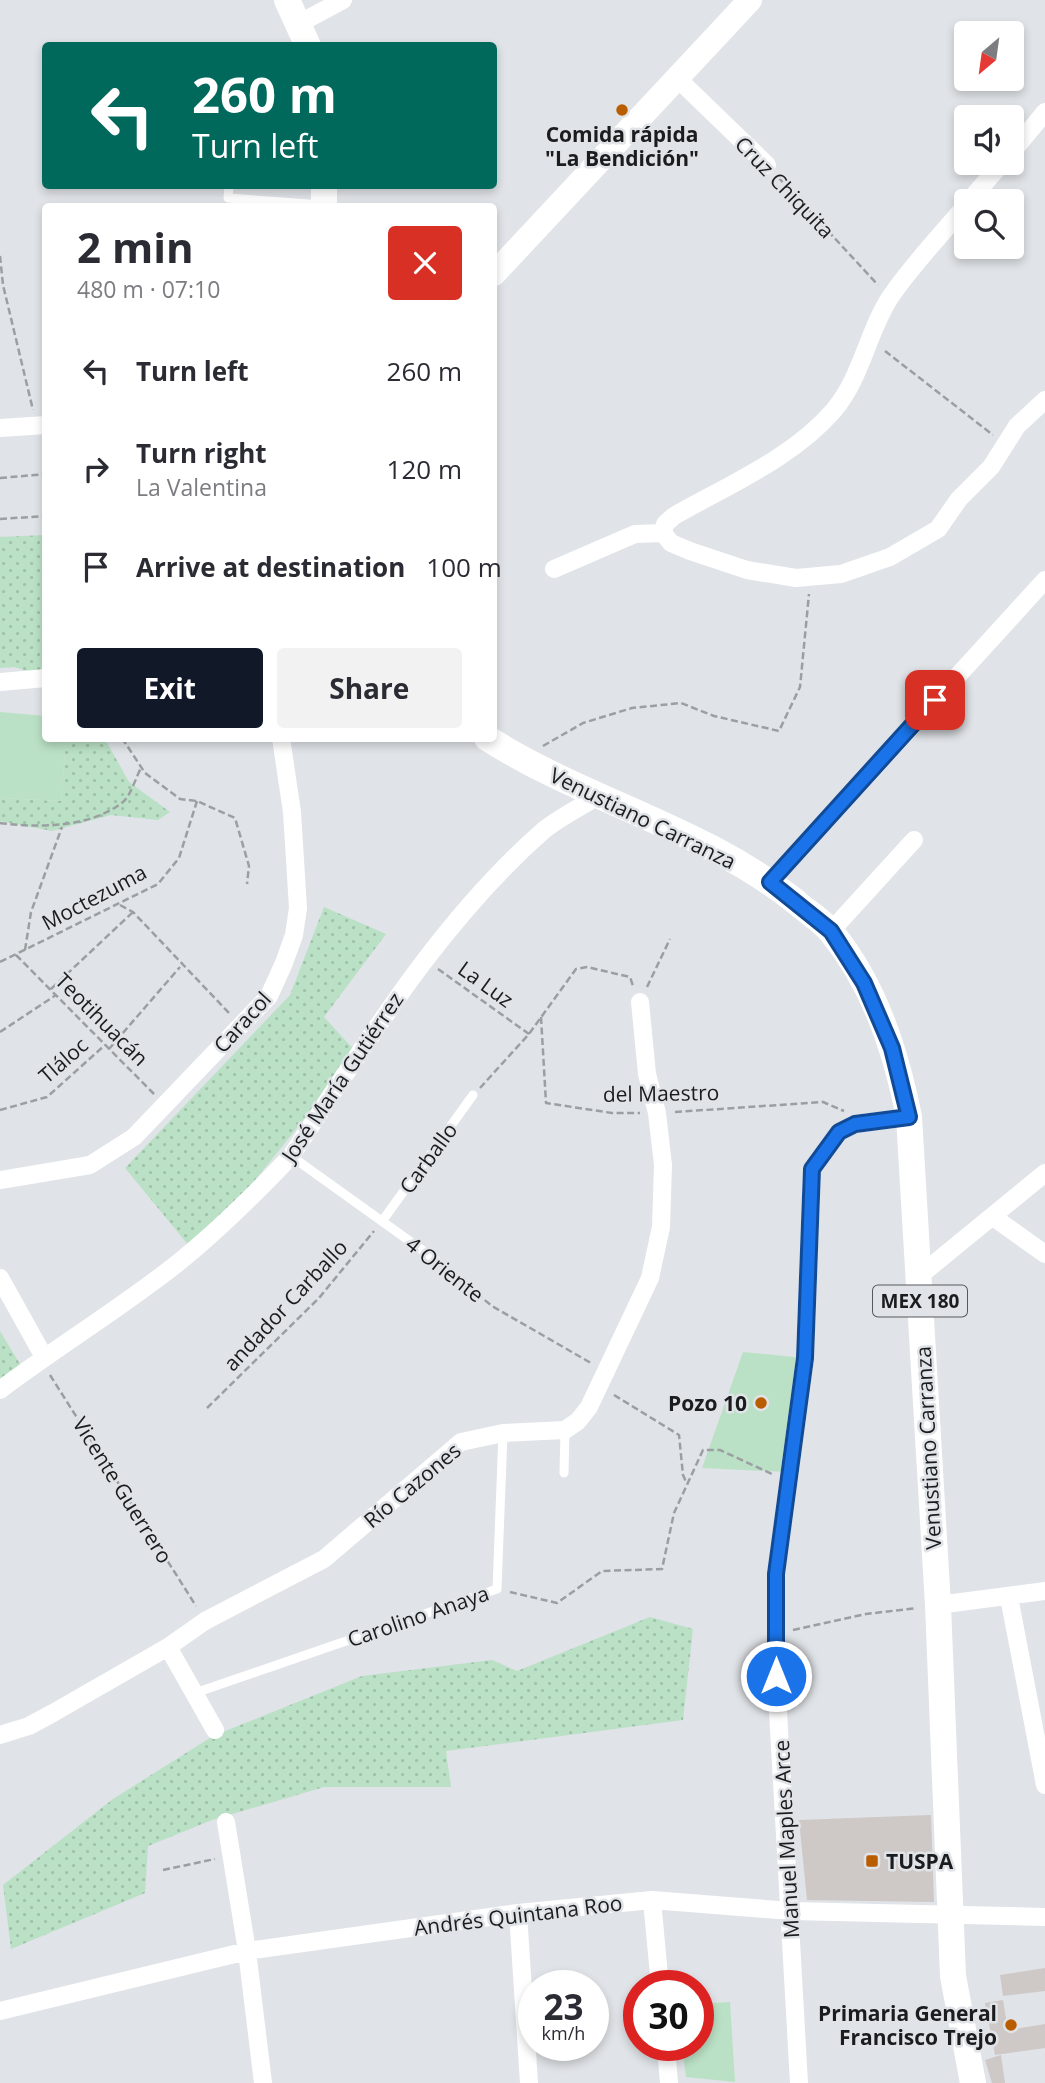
<!DOCTYPE html>
<meta charset="utf-8">
<style>
:root{--surface:#fff;--page:#f2f2f3;--text:#2b2b33;--muted:#7c7c81;--accent:#111827}
body{margin:0;font-family:"Open Sans",sans-serif;background:var(--page);color:var(--text);height:100vh;display:flex;flex-direction:column;font-size:26px;white-space:nowrap}
*{box-sizing:border-box;margin:0}
p{font-size:23px;color:var(--muted)}
.icon{flex:none;width:38px;height:38px;fill:none;stroke:currentColor;stroke-width:2;stroke-linecap:round;stroke-linejoin:round}
.map{position:relative;flex:1;overflow:hidden}
.sheet{position:absolute;left:42px;top:203px;width:455px;height:539px;display:flex;flex-direction:column;background:var(--surface);border-radius:7px;box-shadow:0 4px 10px #0003}
.sheet>*{flex:none}
.guide{position:absolute;left:42px;top:42px;width:455px;height:147px;border-radius:7px;box-shadow:0 4px 10px #0003;background:#00695c;color:#fff;overflow:hidden}
.needle{width:46px;rotate:209deg}
.buttons{position:absolute;left:954px;top:21px;display:grid;gap:14px}
.buttons a{display:grid;place-items:center;width:70px;height:70px;border-radius:7px;background:var(--surface);box-shadow:0 4px 10px #0003;font-size:35px}
.speed{position:absolute;left:518px;top:1970px;display:flex;gap:14px;font-size:35px;font-weight:700;text-align:center}
.speed>*{display:grid;place-content:center;width:91px;height:91px;border-radius:50%;background:var(--surface);box-shadow:0 4px 10px #0003;line-height:1}
.speed small{font-size:18px;font-weight:400}
.speed .limit{border:10px solid #d22;background:#fff;color:#111}
.pin{position:absolute;display:grid;place-items:center;width:60px;height:60px;color:#fff;margin:-30px;border-radius:14px;box-shadow:0 4px 10px #0006}
.me{position:absolute;width:77px;margin:-38px;rotate:0deg;stroke-linejoin:round;filter:drop-shadow(0 0 5px #0008)}
.turn{display:flex;align-items:center;gap:24px;height:147px;padding:0 35px;font-size:32px}
.turn .icon{width:91px;height:91px;stroke-width:2.5}
.turn b{display:block;font-size:49px;line-height:60px}
.round{display:grid;place-items:center;flex:none;width:74px;height:74px;border-radius:7px;background:var(--page)}
.overview{display:flex;align-items:center;justify-content:space-between;height:119px;padding:0 35px}
h1{font-size:42px;font-weight:700;line-height:52px}
.primary-button{display:flex;gap:14px;margin-top:auto;padding:14px 35px}
.primary-button a{flex:1;height:80px;border-radius:7px;background:var(--accent);color:#fff;font-size:28px;font-weight:700;line-height:80px;text-align:center}
.primary-button a+a{background:var(--page);color:var(--text)}
ul{padding:0;list-style:none}
li{display:flex;align-items:center;gap:21px;height:98px;padding:0 35px}
li div{flex:1}
li b{display:block;font-size:26px}
li em{font-style:normal}
.map>svg:first-child{display:block}
</style>
<div class="map">
<svg width="1045" height="2083" viewBox="0 0 1045 2083">
<defs>
<pattern id="green-dots" width="8" height="8" patternUnits="userSpaceOnUse" patternTransform="scale(1.75)"><rect width="8" height="8" fill="#bae1c5"/><path d="M2 2h.1M6 6h.1" fill="none" stroke="#9fc0a9" stroke-width="1.8" stroke-linecap="round"/></pattern>
</defs>
<rect width="100%" height="100%" fill="#e0e3e7"/>
<path fill="url(#green-dots)" d="M 45,535 L 45,676 L 14,667 L 0,668 L 0,537 Z
M 66,739 L 105,739 L 129,782 L 170,812 L 158,820 L 111,815 L 52,831 L 0,821 L 0,798 L 61,801 Z
M 324,907 L 386,934 L 324,1017 L 357,1053 L 219,1225 L 190,1247 L 125,1168 L 290,995 Z
M 0,1331 L 26,1374 L 0,1392 Z
M 650,1617 L 693,1629 L 683,1720 L 446,1751 L 451,1787 L 324,1787 L 212,1820 L 148,1846 L 145,1893 L 11,1949 L 3,1885 L 113,1799 L 213,1736 L 362,1676 L 492,1660 L 517,1671 Z"/>
<path fill="#bae1c5" d="M 0,712 L 45,716 L 46,738 L 66,739 L 61,801 L 0,798 Z
M 743,1352 L 804,1358 L 788,1472 L 702,1468 Z
M 730,2002 L 735,2082 L 686,2077 L 682,2046 L 698,2046 L 698,2004 Z"/>
<path fill="#cec8c7" d="M 931,1815 L 934,1902 L 807,1900 L 799,1820 Z
M 1045,1968 L 1045,1991 L 1003,1996 L 1000,1975 Z
M 1003,2000 L 1008,2030 L 1045,2024 L 1045,2048 L 995,2055 L 985,2003 Z
M 1001,2055 L 1005,2083 L 992,2083 L 985,2060 Z"/>
<g fill="none" stroke-linecap="round" stroke-linejoin="round">
<path stroke="#9c9fa2" stroke-width="2.5" stroke-dasharray="7 3.5" stroke-linecap="butt" d="M 778,177 L 878,285
M 0,256 L 3,285 L 33,410
M 885,351 L 993,435
M 0,478 L 46,474
M 0,519 L 46,516
M 122,738 L 145,773 L 180,799 L 197,801 L 235,818 L 249,866 L 247,884
M 543,746 L 583,723 L 632,708 L 681,703 L 714,716 L 779,731 L 800,687 L 809,594
M 0,823 C 39,828 90,828 123,802 C 131,795 136,777 141,768
M 120,905 L 133,912 L 229,1013
M 25,950 L 31,912 L 62,827
M 16,955 L 154,1094
M 0,962 L 158,884 L 179,858 L 197,801
M 438,969 L 529,1034
M 647,987 L 670,939
M 51,989 L 133,912
M 541,1017 L 546,1103 L 612,1113 L 640,1113
M 0,1032 L 56,995
M 109,1049 L 180,967
M 480,1088 L 529,1034 L 576,969 L 587,967 L 630,977 L 633,986
M 0,1110 L 47,1097 L 105,1045
M 675,1112 L 823,1102 L 844,1111
M 444,1267 L 492,1306 L 591,1363
M 50,1375 L 196,1606
M 614,1395 L 679,1435 L 683,1475 L 687,1484
M 207,1408 L 319,1298 L 374,1231
M 510,1592 L 557,1603 L 602,1571 L 662,1569 L 674,1513 L 703,1450 L 720,1450 L 772,1474
M 793,1630 L 866,1614 L 917,1608
M 163,1870 L 215,1859"/>
<path stroke="#fff" stroke-width="9" d="M 229,186 L 228,198 L 322,205
M 291,1156 L 436,1260
M 383,1220 L 473,1095
M 564,1473 L 565,1430
M 195,1693 L 497,1589 L 503,1433"/>
<path stroke="#fff" stroke-width="18" d="M 300,23 L 343,0
M 678,79 L 767,165
M 1012,152 L 1045,112
M 969,201 L 1002,163
M 0,428 L 46,425
M 663,533 L 671,543 L 690,551 L 747,570 L 796,578 L 841,574 L 890,557 L 938,529 L 959,499 L 991,467 L 1017,426 L 1045,400
M 663,533 L 665,524 L 674,516 C 728,485 793,458 834,410 C 862,377 868,330 891,296 C 913,264 941,235 966,205
M 554,569 L 635,534 L 663,533
M 0,682 L 46,678
M 770,882 L 1045,580
M 831,931 L 914,840
M 0,1180 L 90,1165 L 134,1137 L 269,996 L 284,963 L 294,935 L 298,908 L 292,812 L 281,738
M 993,1217 L 1045,1254
M 918,1277 L 1045,1173
M 0,1278 L 44,1357
M 0,1390 C 57,1347 118,1310 174,1266 C 217,1232 254,1195 291,1156 C 367,1042 440,921 544,830 C 560,817 581,807 598,796
M 1009,1597 L 1045,1785
M 938,1605 L 1045,1591
M 168,1647 L 215,1730
M 0,1735 L 29,1726 L 53,1713 L 168,1647 L 205,1621 L 324,1559 L 461,1442 L 503,1433 L 565,1430 L 578,1421 L 589,1407 L 650,1278 L 661,1227 L 663,1165 L 657,1113 L 647,1074 L 640,1002
M 226,1822 L 247,1951 L 263,2083
M 652,1900 L 660,1986
M 518,1913 L 529,2083
M 0,2011 L 247,1951 L 518,1913 L 652,1900 L 791,1911 L 1045,1917
M 666,2046 L 669,2083
M 799,2083 L 776,1676 L 776,1574 L 805,1358 L 812,1169 L 839,1132 L 855,1124 L 909,1117"/>
<path stroke="#fff" stroke-width="24" d="M 494,274 L 750,0"/>
<path stroke="#fff" stroke-width="26" d="M 287,0 L 308,46
M 324,206 L 324,186
M 487,738 C 586,801 704,828 796,902 C 807,912 823,921 832,933 C 875,986 896,1052 909,1117 L 938,1605 L 953,1976 L 973,2083"/>
</g>
<g fill="none" stroke-linecap="round" stroke-linejoin="round">
<g stroke="#114b97" stroke-width="18">
<path id="route" d="M 776,1676 L 776,1574 L 805,1358 L 812,1169 L 839,1132 L 855,1124 L 909,1117 L 892,1048 L 864,983 L 831,931 L 770,882 L 935,700"/>
</g>
<use href="#route" stroke="#1a73e8" stroke-width="12"/>
</g>
<g fill="#b85d00" stroke="#e0e3e7" stroke-width="2.5">
<circle cx="622" cy="110" r="7"/>
<circle cx="761" cy="1403" r="7"/>
<rect x="865" y="1854" width="14" height="14" rx="3.5"/>
<circle cx="1011" cy="2025" r="7"/>
</g>
<g text-anchor="middle" dominant-baseline="central" stroke-width="5" stroke-linejoin="round" paint-order="stroke">
<rect fill="#e0e3e7" stroke="#56585a" stroke-width="2" x="873" y="1285.5" width="94" height="31" rx="5"/>
<g font-size="19" font-weight="bold" fill="#1b1c1d">
<text x="920" y="1301">MEX 180</text>
</g>
<g font-size="21" font-weight="bold" fill="#1b1c1d" stroke="#e0e3e7" text-anchor="end">
<text x="622" y="134" text-anchor="middle">Comida rápida<tspan x="622" dy="24">"La Bendición"</tspan></text>
<text x="747" y="1403">Pozo 10</text>
<text x="886" y="1861" text-anchor="start">TUSPA</text>
<text x="997" y="2013">Primaria General<tspan x="997" dy="24">Francisco Trejo</tspan></text>
</g>
<g font-size="21" fill="#1b1c1d" stroke="#e0e3e7">
<text transform="translate(785 187) rotate(46)">Cruz Chiquita</text>
<text transform="translate(643 818) rotate(26)">Venustiano Carranza</text>
<text transform="translate(94 897) rotate(-28)">Moctezuma</text>
<text transform="translate(486 984) rotate(36)">La Luz</text>
<text transform="translate(102 1019) rotate(45)">Teotihuacán</text>
<text transform="translate(242 1022) rotate(-48)">Caracol</text>
<text transform="translate(63 1060) rotate(-41)">Tláloc</text>
<text transform="translate(342 1077) rotate(-56)">José María Gutiérrez</text>
<text transform="translate(661 1093) rotate(-1)">del Maestro</text>
<text transform="translate(428 1158) rotate(-54)">Carballo</text>
<text transform="translate(445 1269) rotate(38)">4 Oriente</text>
<text transform="translate(285 1305) rotate(-47)">andador Carballo</text>
<text transform="translate(928 1448) rotate(-93)">Venustiano Carranza</text>
<text transform="translate(412 1485) rotate(-40)">Río Cazones</text>
<text transform="translate(123 1490) rotate(58)">Vicente Guerrero</text>
<text transform="translate(418 1616) rotate(-19)">Carolino Anaya</text>
<text transform="translate(786 1839) rotate(-93)">Manuel Maples Arce</text>
<text transform="translate(518 1915) rotate(-7)">Andrés Quintana Roo</text>
</g>
</g>
</svg>
<div class="buttons">
<a><svg class="needle" viewBox="-14 -14 28 28"><path d="M0-13l5 13h-10z" fill="#e53935"/><path d="M0 13l5-13h-10z" fill="#7c7c81"/></svg></a>
<a><svg class="icon" aria-label="sound" viewBox="0 0 24 24"><path d="M4 9h4l5-4v14l-5-4H4zM17 9q2 3 0 6"/></svg></a>
<a><svg class="icon" aria-label="search" viewBox="0 0 24 24"><circle cx="10" cy="10" r="6"/><path d="M15 15l6 6"/></svg></a>
</div>
<div class="speed"><div>23<small>km/h</small></div><div class="limit">30</div></div>
<div class="pin" style="left:935px;top:700px;background:#d93025"><svg class="icon" aria-label="arrive" viewBox="0 0 24 24"><path d="M6 21V4h12l-3 4 3 4H6"/></svg></div>
<svg class="me" style="left:776px;top:1676px" viewBox="-20 -20 40 40"><circle r="17" fill="#1a73e8" stroke="#fff" stroke-width="3"/><path d="M0-11L8 9 0 5-8 9z" fill="#fff"/></svg>
<div class="guide">
<div class="turn"><svg class="icon" aria-label="left" viewBox="0 0 24 24"><path d="M17 20v-9H6M10 6l-5 5 5 5"/></svg><div><b>260 m</b>Turn left</div></div>
</div>
<section class="sheet">
<div class="overview"><div><h1>2 min</h1><p>480 m · 07:10</p></div><a class="round" style="background:#d93025;color:#fff"><svg class="icon" aria-label="close" viewBox="0 0 24 24"><path d="M6 6l12 12M18 6L6 18"/></svg></a></div>
<ul>
<li><svg class="icon" aria-label="left" viewBox="0 0 24 24"><path d="M17 20v-9H6M10 6l-5 5 5 5"/></svg><div><b>Turn left</b></div><em>260 m</em></li>
<li><svg class="icon" aria-label="right" viewBox="0 0 24 24"><path d="M7 20v-9h11M14 6l5 5-5 5"/></svg><div><b>Turn right</b><p>La Valentina</p></div><em>120 m</em></li>
<li><svg class="icon" aria-label="arrive" viewBox="0 0 24 24"><path d="M6 21V4h12l-3 4 3 4H6"/></svg><div><b>Arrive at destination</b></div><em>100 m</em></li>
</ul>
<div class="primary-button"><a>Exit</a><a>Share</a></div>
</section>
</div>
